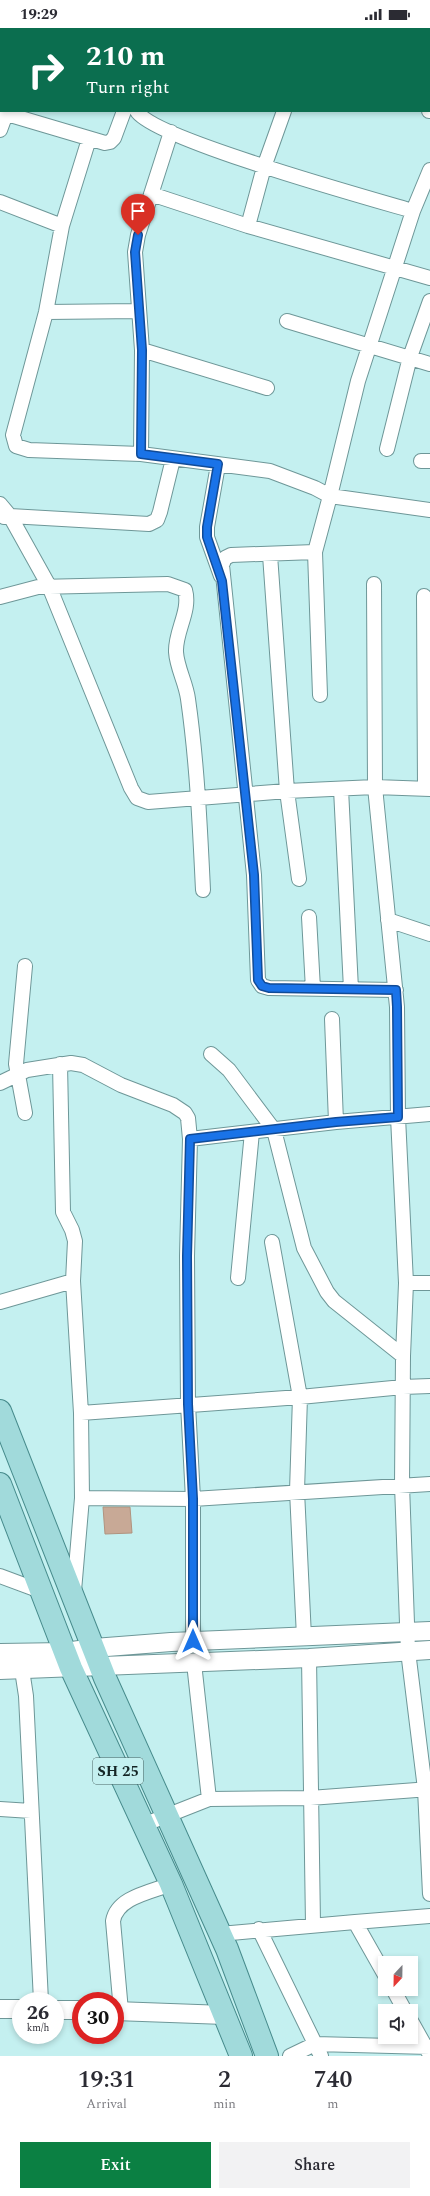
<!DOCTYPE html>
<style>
:root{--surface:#fff;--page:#f2f2f3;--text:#2b2b33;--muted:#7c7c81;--accent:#0b8043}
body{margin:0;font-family:Spectral,serif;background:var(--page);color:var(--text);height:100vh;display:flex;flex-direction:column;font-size:15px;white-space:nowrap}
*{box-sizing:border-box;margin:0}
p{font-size:13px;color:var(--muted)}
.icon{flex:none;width:22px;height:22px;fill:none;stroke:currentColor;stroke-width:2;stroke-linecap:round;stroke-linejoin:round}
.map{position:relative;height:2028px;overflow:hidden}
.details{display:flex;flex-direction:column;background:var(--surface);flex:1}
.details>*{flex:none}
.top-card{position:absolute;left:0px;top:0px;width:430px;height:84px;box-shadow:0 2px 6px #0003;background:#0b6e4f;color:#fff;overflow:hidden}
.needle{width:26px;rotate:202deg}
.tools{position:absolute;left:378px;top:1928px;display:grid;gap:8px}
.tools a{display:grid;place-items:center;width:40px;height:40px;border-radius:0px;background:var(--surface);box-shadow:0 2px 6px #0003;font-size:20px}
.speed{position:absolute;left:12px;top:1964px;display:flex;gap:8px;font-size:20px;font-weight:700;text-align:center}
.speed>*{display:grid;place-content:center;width:52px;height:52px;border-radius:50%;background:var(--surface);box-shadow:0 2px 6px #0003;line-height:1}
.speed small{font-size:10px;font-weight:400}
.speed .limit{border:6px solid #d22;background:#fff;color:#111}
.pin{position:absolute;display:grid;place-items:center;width:34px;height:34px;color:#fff;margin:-41px -17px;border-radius:50% 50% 50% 0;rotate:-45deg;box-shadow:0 0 4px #0007}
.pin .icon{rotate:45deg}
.me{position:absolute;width:44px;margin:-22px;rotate:0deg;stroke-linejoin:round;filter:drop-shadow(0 0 3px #0008)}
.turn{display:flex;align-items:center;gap:14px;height:84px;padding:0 20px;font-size:18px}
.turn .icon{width:52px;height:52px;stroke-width:2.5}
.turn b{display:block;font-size:28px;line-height:34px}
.eta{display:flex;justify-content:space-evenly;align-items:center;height:68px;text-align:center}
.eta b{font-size:24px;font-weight:600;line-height:28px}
.action{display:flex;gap:8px;margin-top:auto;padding:8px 20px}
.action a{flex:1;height:46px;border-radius:0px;background:var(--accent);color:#fff;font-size:16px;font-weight:600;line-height:46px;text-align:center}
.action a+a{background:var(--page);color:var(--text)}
.status{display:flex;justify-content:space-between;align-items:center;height:28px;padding:0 20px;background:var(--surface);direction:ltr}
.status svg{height:11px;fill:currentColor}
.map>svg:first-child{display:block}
</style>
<div class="status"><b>19:29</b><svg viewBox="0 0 49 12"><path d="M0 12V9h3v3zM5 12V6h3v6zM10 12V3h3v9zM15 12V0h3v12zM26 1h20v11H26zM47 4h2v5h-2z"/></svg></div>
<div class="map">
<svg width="430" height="2028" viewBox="0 0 430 2028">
<rect width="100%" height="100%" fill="#c4f0f0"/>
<path fill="#c8a996" stroke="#b0937f" d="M 103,1479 L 130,1479 L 132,1505 L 105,1506 Z"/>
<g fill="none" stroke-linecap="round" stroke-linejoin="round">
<g stroke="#6e9798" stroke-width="16">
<path id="minor" d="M 174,0 L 177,1
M 30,1 L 30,0
M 150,1 L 150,0
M 310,1 L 310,0
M 0,43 L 1,44
M 137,83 C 151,110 372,171 413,183
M 429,83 L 430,83
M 7,86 L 105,115 L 110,114 L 114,110 L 124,83
M 0,102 L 7,83
M 430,142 L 413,183 L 358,353 L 330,468 L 430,482
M 151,166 L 248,198 L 430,250
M 0,174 L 62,198 L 46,284 L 13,407 L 16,418 L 29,422 L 141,426 L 270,443 L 315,460 L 330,468 L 315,524 L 320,667
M 62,198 L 89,111
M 248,198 L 264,139 L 284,83
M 46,284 L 139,283
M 287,293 L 430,336
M 142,322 L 267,360
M 387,421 L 410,329 L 430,273
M 141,426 L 142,322 L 135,224 L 138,207 L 171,104
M 421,433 L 430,433
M 218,437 L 207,499 L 207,509 L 221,548
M 0,476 L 10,488 L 49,558 L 131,760 L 137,770 L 148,774 L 287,763 L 375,759 L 374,556
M 4,489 L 10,488 L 149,496 L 157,492 L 160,484 L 173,431
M 315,524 L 231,527 L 225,530 L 222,537 L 254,847 L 258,952 L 262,958 L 269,960 L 396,962
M 270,527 L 287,763 L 299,851
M 424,568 L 425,761
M 0,569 L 38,559 L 168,556 L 185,562 C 191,583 175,603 176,624 C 177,640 186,655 188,671 C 197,734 200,799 203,862
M 341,761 L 351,961
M 430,761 L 375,759 L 397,979 L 398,1089 L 406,1255 L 403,1328 L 402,1457 L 408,1623 L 425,1761 L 430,1866
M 309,889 L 313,961
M 388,892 L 430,906
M 25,938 L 16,1036 L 25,1085
M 332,991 L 336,1094
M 211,1026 L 229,1042 L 274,1102 L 304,1220 L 327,1264 L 334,1273 L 403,1328
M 60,1036 L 63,1184 L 72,1202 L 75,1213 L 73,1253 L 81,1385 L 82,1470 L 74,1563
M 0,1055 L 27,1042 L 71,1035 L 83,1037 L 121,1057 L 173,1077 L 185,1085 L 188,1090 L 190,1111 L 187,1228 L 188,1376 L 193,1471 L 193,1613
M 190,1111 L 336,1094 L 430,1086
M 272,1214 L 300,1369 L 297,1463 L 304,1609
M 238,1250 L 252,1104
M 406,1255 L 430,1255
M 0,1274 L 73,1253
M 81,1385 L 300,1369 L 403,1359 L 430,1358
M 82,1470 L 193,1471 L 430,1456
M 0,1548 L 43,1564
M 309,1630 L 313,1896
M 194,1635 L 209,1771
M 22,1642 L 26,1668 L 41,1973
M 0,1781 L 31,1783
M 143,1797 L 209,1771 L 310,1770 L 430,1761
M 355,1894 L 430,1888
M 259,1901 L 321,2028
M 220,1906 L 355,1894 L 385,1947
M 393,1961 L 405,1983
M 121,1983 L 113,1893 C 117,1869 151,1864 171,1856
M 411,1993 L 429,2025
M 290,2028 L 315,2016 L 430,2019"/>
</g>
<g stroke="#6e9798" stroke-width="20">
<path id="tertiary" d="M 0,1625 L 65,1624 L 94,1620 L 171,1614 L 430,1603
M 0,1642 L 309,1630 L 430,1622
M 0,1981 L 21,1981
M 55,1982 L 81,1982
M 115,1983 L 225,1987"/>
</g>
<g stroke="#478b8c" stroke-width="24">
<path id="primary" d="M 0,1383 L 105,1650 L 227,1921 L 267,2028
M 0,1456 L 71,1640 L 171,1856 L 241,2028"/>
</g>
<use href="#minor" stroke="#fff" stroke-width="14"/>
<use href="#tertiary" stroke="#fff" stroke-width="18"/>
<use href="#primary" stroke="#a1dadb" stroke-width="22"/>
</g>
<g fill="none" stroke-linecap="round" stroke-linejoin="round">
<g stroke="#114b97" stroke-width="10">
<path id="route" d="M 138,207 L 135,224 L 142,322 L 141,426 L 218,436 L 207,499 L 207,509 L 222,553 L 254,847 L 258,952 L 262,958 L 269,960 L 396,962 L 397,979 L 398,1089 L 336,1094 L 190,1111 L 187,1228 L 188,1376 L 193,1471 L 193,1613"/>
</g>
<use href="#route" stroke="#1a73e8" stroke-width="7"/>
</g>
<g text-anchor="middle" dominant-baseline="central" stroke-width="3" stroke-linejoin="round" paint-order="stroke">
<rect fill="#c4f0f0" stroke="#496262" stroke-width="1" x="93" y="1730" width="50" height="26" rx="3"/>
<g font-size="15" font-weight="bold" fill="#142525">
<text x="118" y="1743">SH 25</text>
</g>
</g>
</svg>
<div class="tools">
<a><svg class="needle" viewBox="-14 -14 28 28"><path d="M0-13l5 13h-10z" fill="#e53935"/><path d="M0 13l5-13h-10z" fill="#7c7c81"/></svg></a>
<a><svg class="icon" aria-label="sound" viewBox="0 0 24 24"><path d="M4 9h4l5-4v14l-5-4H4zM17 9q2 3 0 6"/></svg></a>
</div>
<div class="speed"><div>26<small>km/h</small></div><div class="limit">30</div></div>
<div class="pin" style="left:138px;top:207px;background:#d93025"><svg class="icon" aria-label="arrive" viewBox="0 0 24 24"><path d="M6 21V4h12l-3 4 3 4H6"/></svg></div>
<svg class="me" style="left:193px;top:1613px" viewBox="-20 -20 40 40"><path d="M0-17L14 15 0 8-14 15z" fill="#1a73e8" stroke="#fff" stroke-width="4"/></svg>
<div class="top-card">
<div class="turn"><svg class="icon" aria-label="right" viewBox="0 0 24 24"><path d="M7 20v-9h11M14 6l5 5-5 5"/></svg><div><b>210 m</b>Turn right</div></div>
</div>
</div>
<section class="details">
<div class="eta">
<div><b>19:31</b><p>Arrival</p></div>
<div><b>2</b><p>min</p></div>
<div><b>740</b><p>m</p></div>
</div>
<div class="action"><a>Exit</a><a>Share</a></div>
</section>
